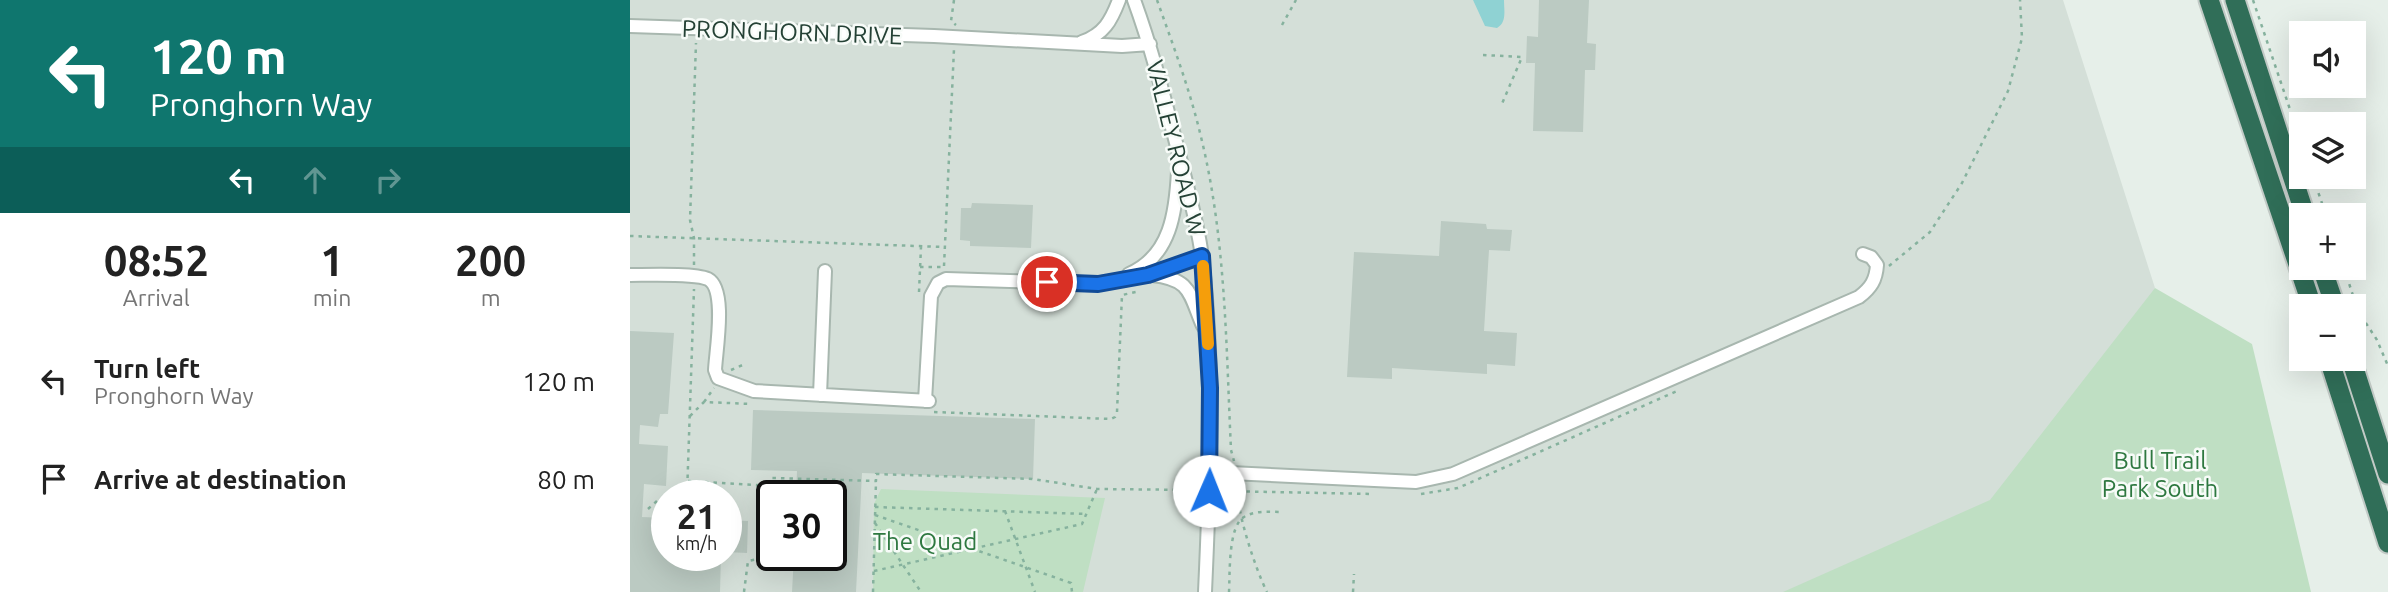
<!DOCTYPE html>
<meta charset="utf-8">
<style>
:root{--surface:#fff;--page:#f6f6f6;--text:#222;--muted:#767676}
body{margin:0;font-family:Ubuntu,sans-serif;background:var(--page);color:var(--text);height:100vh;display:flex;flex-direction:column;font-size:26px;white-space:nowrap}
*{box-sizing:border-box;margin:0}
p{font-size:23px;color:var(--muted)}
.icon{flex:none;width:38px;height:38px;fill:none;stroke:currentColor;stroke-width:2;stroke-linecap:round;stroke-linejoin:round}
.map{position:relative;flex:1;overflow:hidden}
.side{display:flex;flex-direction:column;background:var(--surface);width:630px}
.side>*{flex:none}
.top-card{background:#0f766e;color:#fff;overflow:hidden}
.controls{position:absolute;left:1659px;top:21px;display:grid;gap:14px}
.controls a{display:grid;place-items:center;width:77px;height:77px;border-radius:0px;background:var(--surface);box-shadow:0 7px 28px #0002;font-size:35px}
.speed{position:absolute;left:21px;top:480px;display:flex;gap:14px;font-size:35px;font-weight:700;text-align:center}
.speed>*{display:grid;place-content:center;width:91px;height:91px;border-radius:50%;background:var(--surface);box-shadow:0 7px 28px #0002;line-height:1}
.speed small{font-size:18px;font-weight:400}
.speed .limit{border:4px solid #111;border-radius:10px;background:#fff;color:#111}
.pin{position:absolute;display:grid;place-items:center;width:60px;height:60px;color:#fff;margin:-30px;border:4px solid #fff;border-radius:50%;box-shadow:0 2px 7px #0007}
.me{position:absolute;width:77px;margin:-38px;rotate:1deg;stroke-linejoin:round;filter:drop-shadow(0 0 5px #0008)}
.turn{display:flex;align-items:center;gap:24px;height:147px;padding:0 35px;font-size:32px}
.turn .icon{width:91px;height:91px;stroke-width:2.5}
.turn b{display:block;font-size:49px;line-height:60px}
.lanes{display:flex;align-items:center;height:66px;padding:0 35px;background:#0003;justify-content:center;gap:35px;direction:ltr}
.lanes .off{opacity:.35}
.eta{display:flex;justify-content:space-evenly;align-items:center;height:119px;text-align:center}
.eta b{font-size:42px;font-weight:600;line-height:49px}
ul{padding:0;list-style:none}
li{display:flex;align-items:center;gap:21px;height:98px;padding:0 35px}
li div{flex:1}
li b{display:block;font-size:26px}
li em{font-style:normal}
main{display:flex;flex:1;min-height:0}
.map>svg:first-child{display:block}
</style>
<main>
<section class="side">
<div class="top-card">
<div class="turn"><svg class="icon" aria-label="left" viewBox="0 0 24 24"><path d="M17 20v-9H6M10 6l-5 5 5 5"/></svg><div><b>120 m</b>Pronghorn Way</div></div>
<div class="lanes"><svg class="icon" aria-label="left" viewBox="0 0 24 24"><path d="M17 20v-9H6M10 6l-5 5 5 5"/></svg><svg class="icon off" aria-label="ahead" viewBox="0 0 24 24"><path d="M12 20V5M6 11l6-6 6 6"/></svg><svg class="icon off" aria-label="right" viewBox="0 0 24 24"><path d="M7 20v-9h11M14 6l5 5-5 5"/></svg></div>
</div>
<div class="eta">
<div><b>08:52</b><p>Arrival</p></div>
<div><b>1</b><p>min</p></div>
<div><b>200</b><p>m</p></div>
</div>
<ul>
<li><svg class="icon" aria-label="left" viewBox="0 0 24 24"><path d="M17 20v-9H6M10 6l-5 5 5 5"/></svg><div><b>Turn left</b><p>Pronghorn Way</p></div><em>120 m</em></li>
<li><svg class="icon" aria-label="arrive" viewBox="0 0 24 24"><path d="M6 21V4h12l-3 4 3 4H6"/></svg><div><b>Arrive at destination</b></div><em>80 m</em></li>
</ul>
</section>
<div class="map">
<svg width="1758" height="592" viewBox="0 0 1758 592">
<rect width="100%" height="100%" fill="#e6efe9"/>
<path fill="#d4dfd8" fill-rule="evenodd" d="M 0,0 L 1433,0 L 1525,288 L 1405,592 L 0,592 ZM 37,495 L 96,495 L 96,555 L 37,555 ZM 142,495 L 201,495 L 201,555 L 142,555 Z"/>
<path fill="#bfdfc3" d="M 1525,288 L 1622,344 L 1681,592 L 1153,592 L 1360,500 Z
M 251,489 L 475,498 L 453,592 L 243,592 L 244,504 Z"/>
<path fill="#8fd2d3" d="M 843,0 L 874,0 C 874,11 877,22 867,28 L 855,26 Z"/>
<path fill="#bbcac2" d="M 909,0 L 959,0 L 957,43 L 966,44 L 965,70 L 955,70 L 953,132 L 903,131 L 905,63 L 896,63 L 897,36 L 908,37 Z
M 342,203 L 403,205 L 401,248 L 340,246 L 340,241 L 330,240 L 331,208 L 341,208 Z
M 811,221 L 856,224 L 857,229 L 882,230 L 880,251 L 859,250 L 854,331 L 887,333 L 885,366 L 857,364 L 857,374 L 762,368 L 762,379 L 717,377 L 724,252 L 809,256 Z
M 0,331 L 44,333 L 38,414 L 30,414 L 28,427 L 10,425 L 9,444 L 38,446 L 36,486 L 14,484 L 12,517 L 37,518 L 37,555 L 91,555 L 90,592 L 0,592 Z
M 123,410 L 405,419 L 403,479 L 232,473 L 226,592 L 162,592 L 164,555 L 201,555 L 201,495 L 166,495 L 167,471 L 121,470 Z
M 96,520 L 118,521 L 117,553 L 96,552 Z"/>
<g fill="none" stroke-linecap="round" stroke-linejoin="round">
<g stroke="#a8b7af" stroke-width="16">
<path id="minor" d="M 504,0 C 523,52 536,105 550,158 C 558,191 568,224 572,257 C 585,368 580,481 575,592
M 0,26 L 304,36 L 492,46 L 520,44
M 452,42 C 474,34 481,21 489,0
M 499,274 C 541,256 546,211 548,171
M 0,275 C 17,275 64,273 78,279 C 97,289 86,350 85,370 L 88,378 L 124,391 L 299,401
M 522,275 C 561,279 559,293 573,326
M 190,395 L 195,271
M 295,401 L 301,296 L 308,283 L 316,279 L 468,284 L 518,275 L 572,256
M 580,472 L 786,482 L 823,474 L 1229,297 C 1241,288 1246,280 1247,265 L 1241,257 L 1233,254"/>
</g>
<g stroke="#c2cac6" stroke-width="23">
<path id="highway" d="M 1579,0 L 1682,306
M 1605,0 L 1675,215
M 1692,268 L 1705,306
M 1699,359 L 1758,543
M 1721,359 L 1758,474"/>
</g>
<path stroke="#86b29e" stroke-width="2.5" stroke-dasharray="3.5 5" stroke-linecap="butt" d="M 324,0 L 321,21 L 326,25
M 527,0 C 543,45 560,90 571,137 C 596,239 596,345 601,450 L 604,461
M 1623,0 L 1671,142
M 652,25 L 666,0
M 853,55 L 892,57 L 871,106
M 1683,177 L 1696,215
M 0,236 L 315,247
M 64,265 L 64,238 L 60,220 L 66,43
M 314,266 L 324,49
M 1259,266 L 1300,232 L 1332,183 L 1378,91 L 1392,38 L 1390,0
M 290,267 L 311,267
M 1714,268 L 1728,311 L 1747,340 L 1758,366
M 289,292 L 291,247
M 101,370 L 115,364
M 74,402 L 84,388
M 304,412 L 481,419 L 485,417 L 487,412 L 492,295 L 506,292
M 60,416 L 74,402 L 122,404
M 58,481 L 143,486 L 142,495
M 607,485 C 606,510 625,568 637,592
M 143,486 L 142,478 L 246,481 L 246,474 L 403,479 L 467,489 L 567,490
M 591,491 L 742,494
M 791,494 L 828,488 L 1047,391
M 45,495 L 58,492
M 57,495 L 64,289
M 245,507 L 457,514
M 18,509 L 28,500 L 37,498
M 375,511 L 405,592
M 245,515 L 441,583 L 442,592
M 245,523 L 291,592
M 139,557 L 163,565
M 244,571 L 452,524 L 467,489
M 114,592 L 118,561 L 139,557 L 142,504
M 243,592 L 246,481
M 599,592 C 600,574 598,526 614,517 C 625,510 641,512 653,512
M 723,592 L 724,574"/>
<use href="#minor" stroke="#fff" stroke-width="12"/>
<use href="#highway" stroke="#306e58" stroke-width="19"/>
</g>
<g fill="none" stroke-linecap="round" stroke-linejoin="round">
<g stroke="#114b97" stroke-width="18">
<path id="route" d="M 417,282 L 468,284 L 518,275 L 572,256 L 580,388 L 579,491"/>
</g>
<use href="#route" stroke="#1a73e8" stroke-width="12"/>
<path stroke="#f59e0b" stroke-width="12" d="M 573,266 L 578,344"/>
</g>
<g text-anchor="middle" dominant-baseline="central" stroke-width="5" stroke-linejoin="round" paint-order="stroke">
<g font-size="24" fill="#244135" stroke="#f7fbf8">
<text transform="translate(162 32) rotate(2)">PRONGHORN DRIVE</text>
<text transform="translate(546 148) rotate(76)">VALLEY ROAD W</text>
</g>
<g font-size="24" fill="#2e7840" stroke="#f7fbf8">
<text x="1530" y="460">Bull Trail<tspan x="1530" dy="28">Park South</tspan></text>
<text x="295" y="541">The Quad</text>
</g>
</g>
</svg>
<div class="controls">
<a><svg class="icon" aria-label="sound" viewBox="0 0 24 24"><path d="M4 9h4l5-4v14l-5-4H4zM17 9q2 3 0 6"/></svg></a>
<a><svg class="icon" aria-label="layers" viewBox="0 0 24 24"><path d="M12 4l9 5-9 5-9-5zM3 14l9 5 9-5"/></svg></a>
<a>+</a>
<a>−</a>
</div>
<div class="speed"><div>21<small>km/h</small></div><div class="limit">30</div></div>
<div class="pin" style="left:417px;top:282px;background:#d93025"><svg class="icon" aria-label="arrive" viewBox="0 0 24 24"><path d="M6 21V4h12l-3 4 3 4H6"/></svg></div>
<svg class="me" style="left:579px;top:491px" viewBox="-20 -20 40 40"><circle r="19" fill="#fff"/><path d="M0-13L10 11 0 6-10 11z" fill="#1a73e8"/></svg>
</div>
</main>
